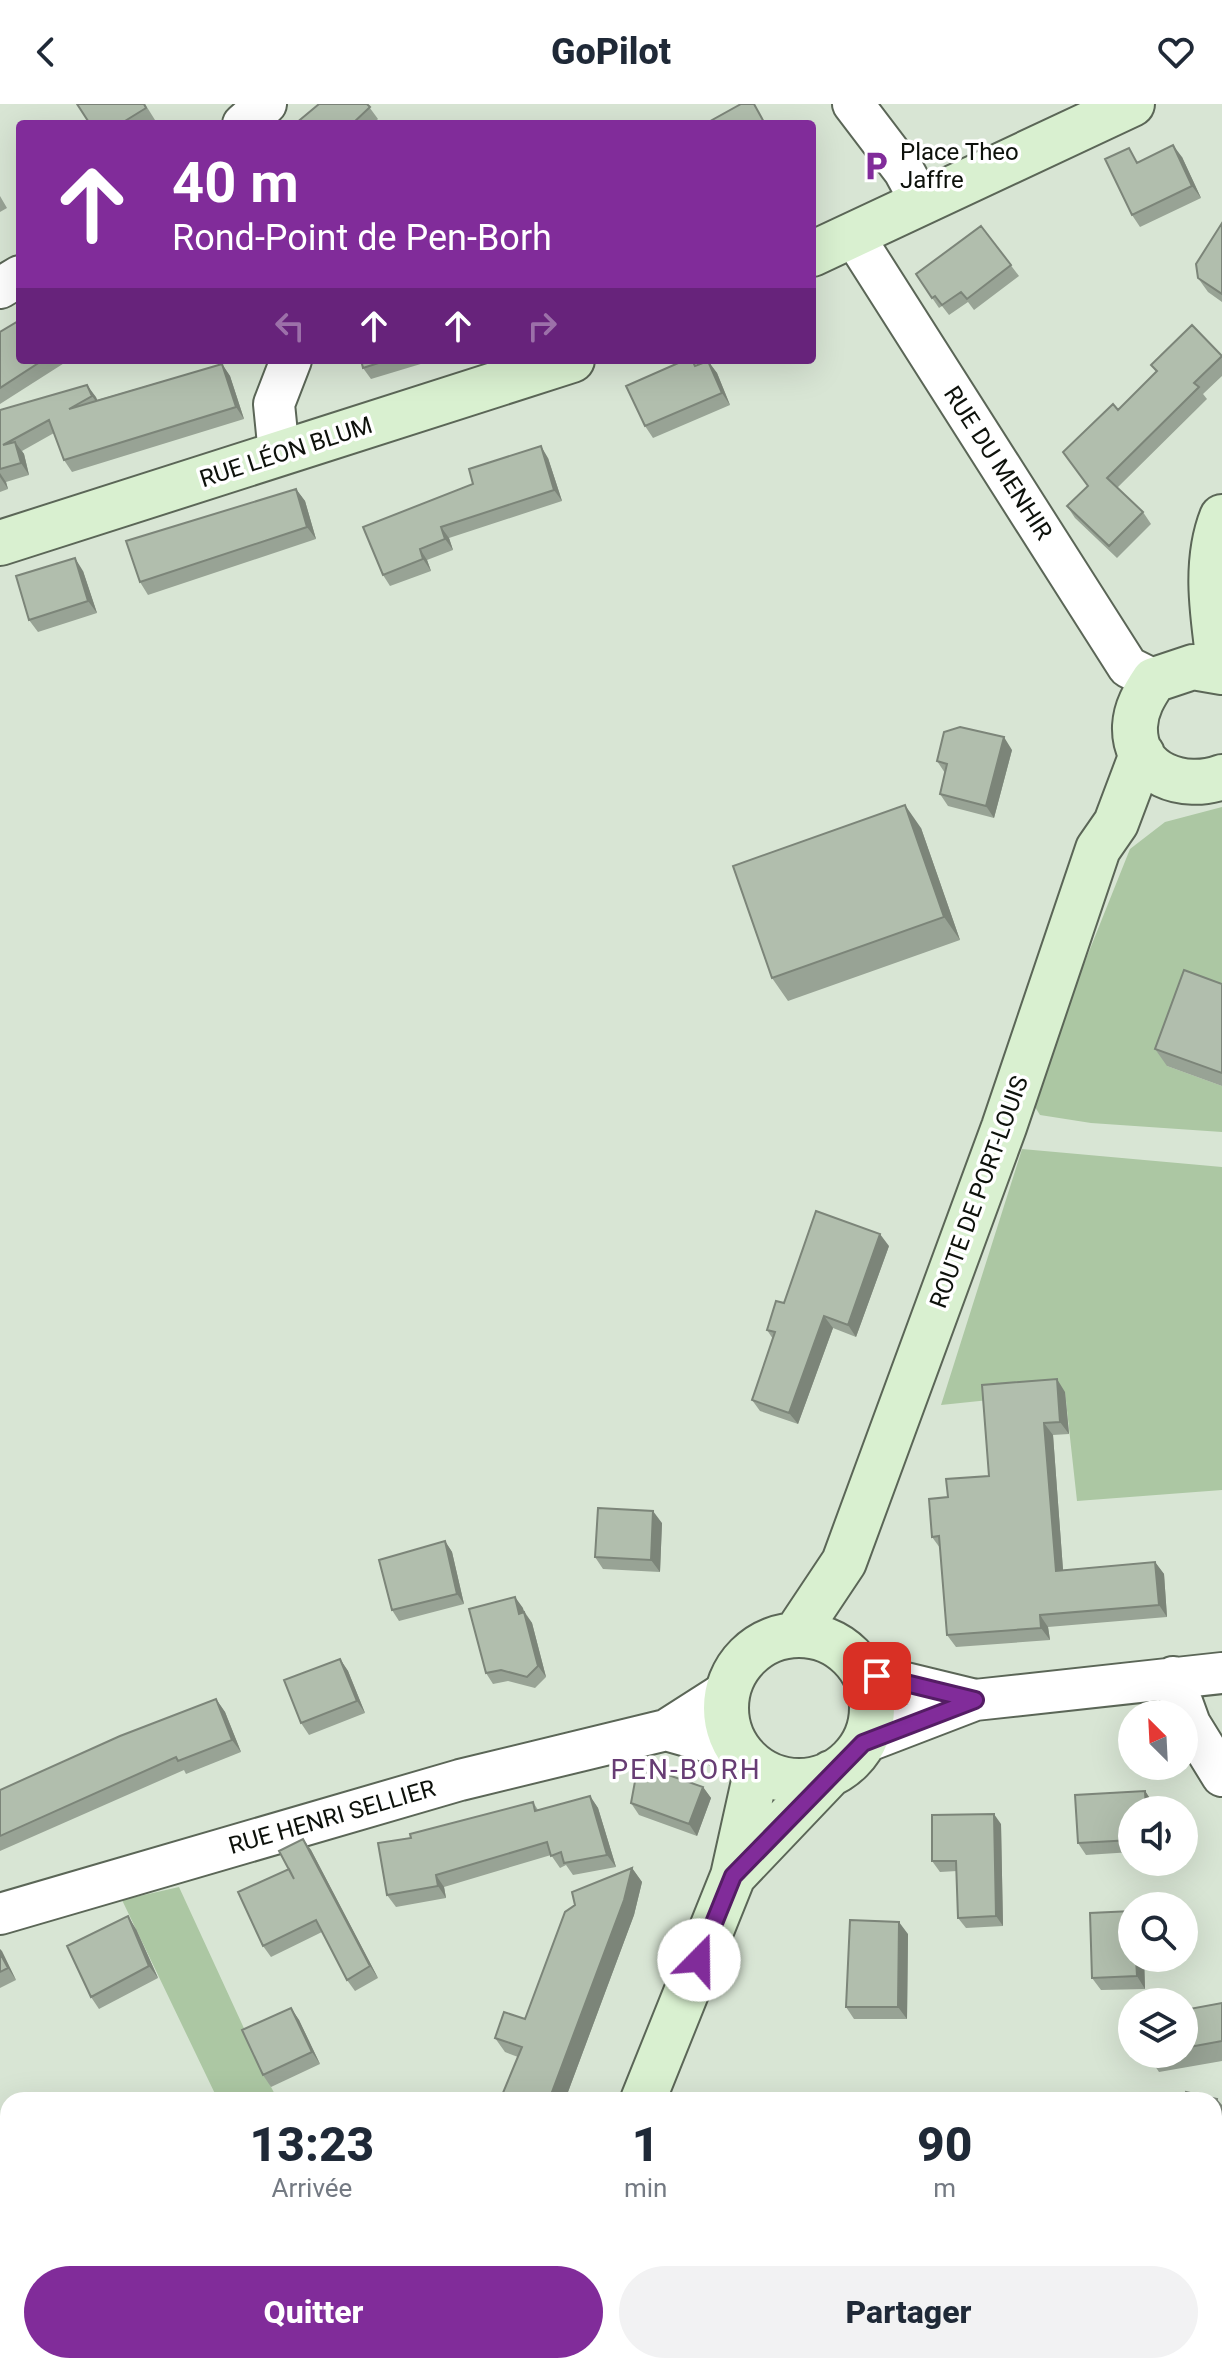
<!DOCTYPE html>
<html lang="fr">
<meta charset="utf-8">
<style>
:root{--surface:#fff;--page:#f2f2f3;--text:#1f2937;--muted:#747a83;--accent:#812c9a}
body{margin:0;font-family:Roboto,sans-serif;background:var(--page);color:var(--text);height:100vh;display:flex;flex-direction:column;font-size:30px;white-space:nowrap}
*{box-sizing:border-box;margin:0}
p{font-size:26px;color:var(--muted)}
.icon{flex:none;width:44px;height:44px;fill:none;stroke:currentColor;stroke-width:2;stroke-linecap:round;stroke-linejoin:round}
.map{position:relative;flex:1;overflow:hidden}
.side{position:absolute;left:0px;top:1988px;width:1222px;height:282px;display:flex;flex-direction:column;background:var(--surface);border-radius:24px 24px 0 0;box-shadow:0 8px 32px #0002}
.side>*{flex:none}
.top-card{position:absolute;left:16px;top:16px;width:800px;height:244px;border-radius:8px;box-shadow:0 8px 32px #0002;background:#812c9a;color:#fff;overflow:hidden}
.needle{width:52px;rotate:336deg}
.buttons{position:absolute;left:1118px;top:1596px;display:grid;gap:16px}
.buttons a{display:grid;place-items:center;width:80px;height:80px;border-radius:50%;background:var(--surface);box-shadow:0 8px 32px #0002;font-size:40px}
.pin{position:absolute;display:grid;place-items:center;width:68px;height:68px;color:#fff;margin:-34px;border-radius:16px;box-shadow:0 4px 12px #0006}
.me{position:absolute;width:88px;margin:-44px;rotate:22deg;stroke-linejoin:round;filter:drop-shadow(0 0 6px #0008)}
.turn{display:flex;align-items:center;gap:28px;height:168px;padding:0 24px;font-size:36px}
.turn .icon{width:104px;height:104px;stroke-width:2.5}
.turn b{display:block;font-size:56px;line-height:68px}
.lanes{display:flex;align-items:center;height:76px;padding:0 24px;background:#0003;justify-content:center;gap:40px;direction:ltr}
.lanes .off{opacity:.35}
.eta{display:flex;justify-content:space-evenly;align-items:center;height:136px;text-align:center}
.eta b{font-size:48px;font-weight:800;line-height:56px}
.cta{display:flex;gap:16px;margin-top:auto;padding:16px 24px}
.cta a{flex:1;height:92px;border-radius:48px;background:var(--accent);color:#fff;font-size:32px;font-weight:800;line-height:92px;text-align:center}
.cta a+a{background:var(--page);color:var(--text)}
header{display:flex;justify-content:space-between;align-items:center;height:104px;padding:0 24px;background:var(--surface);font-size:36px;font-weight:800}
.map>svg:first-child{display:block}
</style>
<header><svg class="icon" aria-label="back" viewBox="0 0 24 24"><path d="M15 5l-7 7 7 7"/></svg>GoPilot<svg class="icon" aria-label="heart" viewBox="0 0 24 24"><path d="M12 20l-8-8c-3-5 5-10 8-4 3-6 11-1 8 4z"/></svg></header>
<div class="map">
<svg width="1222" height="2269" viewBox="0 0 1222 2269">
<rect width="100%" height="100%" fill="#d8e5d4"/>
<path fill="#acc7a3" d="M 1222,703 L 1222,892 L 1167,962 L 1222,982 L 1222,1028 L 1091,1019 L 1040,1011 L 1030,995 L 1130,745 L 1165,718 Z
M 1022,1045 L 1222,1063 L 1222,1386 L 1077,1397 L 1065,1288 L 941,1301 Z
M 179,1783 L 271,1983 L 278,1996 L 218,1996 L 122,1796 Z"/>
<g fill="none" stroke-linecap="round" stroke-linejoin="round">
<g stroke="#5b6657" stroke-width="44">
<path id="street" d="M 853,0 L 904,67 L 922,100
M 243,20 L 266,0
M 853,131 L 1128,563 L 1154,576
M 0,184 L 20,172
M 279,350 L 274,300 L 291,256
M 864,1569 L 975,1596
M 1173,1573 L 1190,1620 L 1222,1672
M 666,1626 L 740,1647
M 863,1639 L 975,1596 L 1222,1569
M 0,1810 L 460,1676 L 666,1626 L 727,1587"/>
</g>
<g stroke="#5b6657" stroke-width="48">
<path id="secondary" d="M 812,150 L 1132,0
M 0,439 L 572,256
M 1220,566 C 1214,517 1203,461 1222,413
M 1222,568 L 1193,563 L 1154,576 C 1144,591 1136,604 1135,622 C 1133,671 1185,687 1222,673
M 796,1530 L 844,1458 L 1004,1023 L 1098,745 L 1116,719 L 1142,650
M726 1604a73 73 0 1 1 146 0a73 73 0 1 1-146 0Z
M 733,1772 L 831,1669
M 643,1996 L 733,1772 L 757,1664
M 547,2269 L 549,2262"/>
</g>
<use href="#street" stroke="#fff" stroke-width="40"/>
<use href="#secondary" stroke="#d9f0d0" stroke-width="44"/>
</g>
<path fill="#98a395" d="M 77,0 L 145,0 L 155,16 L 149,20 L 90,20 Z
M 367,0 L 378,15 L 373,20 L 295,20 Z
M 1182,53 L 1201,94 L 1140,123 L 1132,111 L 1139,58 Z
M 0,92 L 7,104 L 0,108 Z
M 1222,119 L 1222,198 L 1208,188 L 1198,174 Z
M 981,122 L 1019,172 L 974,206 L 968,198 L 949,211 L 942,202 L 939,204 L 916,170 Z
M 0,228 L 20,256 L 69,256 L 0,300 Z
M 1222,251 L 1222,272 L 1203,290 L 1207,295 L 1117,384 L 1143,408 L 1151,420 L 1117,454 L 1075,414 L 1067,402 L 1088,382 L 1118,306 L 1156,268 L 1151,261 Z
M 361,256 L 434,256 L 371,275 L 363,264 Z
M 708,257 L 717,269 L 730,301 L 653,334 L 645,322 L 697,262 Z
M 222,260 L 230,272 L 244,315 L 72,368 L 64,356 L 54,329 L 22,347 L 24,350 L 29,371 L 6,378 L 8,385 L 0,388 L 0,306 L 87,281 L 97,296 Z
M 548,354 L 562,397 L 449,434 L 453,446 L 427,456 L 431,467 L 390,482 L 383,471 L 363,423 Z
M 296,385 L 305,397 L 316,435 L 148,491 L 140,478 Z
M 83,467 L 97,509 L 38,528 L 29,516 Z
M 1012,646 L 994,714 L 948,702 L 940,690 L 945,669 L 937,657 Z
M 921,724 L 960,836 L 788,897 L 772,874 Z
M 1222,880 L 1222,982 L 1167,962 L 1155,945 Z
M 889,1142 L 856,1233 L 833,1224 L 798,1320 L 760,1307 L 752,1296 L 773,1235 L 767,1226 L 784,1199 Z
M 1065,1288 L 1069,1330 L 1053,1331 L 1063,1466 L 1155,1458 L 1164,1470 L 1167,1513 L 1048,1523 L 1050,1536 L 956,1543 L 947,1531 L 940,1444 L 932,1433 L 948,1393 L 989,1372 Z
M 662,1419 L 660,1468 L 603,1465 L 595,1453 Z
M 445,1437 L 452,1448 L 464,1500 L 399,1517 L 392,1506 Z
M 515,1493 L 532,1519 L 546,1573 L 535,1584 L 508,1577 L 493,1580 L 486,1569 Z
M 340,1555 L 348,1567 L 365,1609 L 309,1631 L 301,1619 Z
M 216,1595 L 225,1608 L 241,1648 L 186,1670 L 184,1666 L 0,1747 L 0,1686 Z
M 703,1683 L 711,1694 L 697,1732 L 639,1711 L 631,1699 Z
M 1145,1687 L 1153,1699 L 1153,1706 L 1132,1706 L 1132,1748 L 1086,1751 L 1078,1739 L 1075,1691 Z
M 590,1692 L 598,1704 L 616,1763 L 573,1771 L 566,1761 L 560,1764 L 551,1751 L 444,1783 L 446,1794 L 396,1803 L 387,1791 L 411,1734 L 533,1698 L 538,1706 Z
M 1001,1720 L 1003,1822 L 966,1824 L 958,1814 L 957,1767 L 940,1768 L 932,1757 Z
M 303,1735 L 311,1746 L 378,1874 L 355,1887 L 347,1876 L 322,1828 L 271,1853 L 263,1842 L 289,1765 Z
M 632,1764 L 642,1778 L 634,1811 L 565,1996 L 500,1996 L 518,1953 L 505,1948 L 495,1934 L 525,1915 Z
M 136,1825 L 158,1874 L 99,1905 L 91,1893 Z
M 908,1830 L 907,1915 L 854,1915 L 846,1903 Z
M 0,1845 L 16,1876 L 0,1884 Z
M 1132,1854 L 1144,1854 L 1145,1885 L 1101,1886 L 1092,1874 Z
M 1222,1899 L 1222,1957 L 1159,1968 L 1147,1950 L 1184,1950 L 1184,1906 Z
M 291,1904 L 299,1916 L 320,1960 L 271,1983 L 263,1971 Z"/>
<path fill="#7c8579" d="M 1173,41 L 1182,53 L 1201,94 L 1192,82 Z
M 708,257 L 717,269 L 730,301 L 722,289 Z
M 222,260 L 230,272 L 244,315 L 236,303 Z
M 87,281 L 96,293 L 101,304 L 92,292 Z
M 15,338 L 24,350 L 29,371 L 21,359 Z
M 541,342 L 548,354 L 562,397 L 554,386 Z
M 0,369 L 6,378 L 8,385 L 0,373 Z
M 296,385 L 305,397 L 316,435 L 307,423 Z
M 441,423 L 449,434 L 453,446 L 445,435 Z
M 420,445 L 427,456 L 431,467 L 423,455 Z
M 75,454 L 83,467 L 97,509 L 88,497 Z
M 1004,633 L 1012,646 L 994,714 L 986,702 Z
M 905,701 L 921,724 L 960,836 L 944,813 Z
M 880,1130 L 889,1142 L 856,1233 L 848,1221 Z
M 824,1212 L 833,1224 L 798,1320 L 789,1309 Z
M 1057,1275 L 1065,1288 L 1069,1330 L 1060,1318 Z
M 1044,1319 L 1053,1331 L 1064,1479 L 1056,1467 Z
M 653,1407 L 662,1419 L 660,1468 L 651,1456 Z
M 445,1437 L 452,1448 L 464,1500 L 457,1490 Z
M 1155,1458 L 1164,1470 L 1167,1513 L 1159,1501 Z
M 515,1493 L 523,1504 L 527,1521 L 519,1510 Z
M 524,1508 L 532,1519 L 546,1573 L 538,1562 Z
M 1040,1511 L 1048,1523 L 1050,1536 L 1041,1524 Z
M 340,1555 L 348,1567 L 365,1609 L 357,1597 Z
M 216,1595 L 225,1608 L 241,1648 L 232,1636 Z
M 703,1683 L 711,1694 L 697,1732 L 689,1720 Z
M 1145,1687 L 1153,1699 L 1153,1706 L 1146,1706 Z
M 590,1692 L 598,1704 L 616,1763 L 607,1751 Z
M 994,1710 L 1001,1720 L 1003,1822 L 996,1812 Z
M 303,1735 L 311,1746 L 378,1874 L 370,1862 Z
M 632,1764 L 642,1778 L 634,1811 L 565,1996 L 549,1996 Z
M 436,1771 L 444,1783 L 446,1794 L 438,1782 Z
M 128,1812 L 136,1825 L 158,1874 L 149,1862 Z
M 899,1818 L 908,1830 L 907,1915 L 898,1903 Z
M 0,1845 L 2,1847 L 16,1876 L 8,1864 L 0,1849 Z
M 1136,1854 L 1144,1854 L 1145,1885 L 1137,1872 Z
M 291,1904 L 299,1916 L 320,1960 L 312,1948 Z
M 1217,1995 L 1222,2001 L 1222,2024 L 1214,2061 L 1214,2010 Z"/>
<path fill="#b1bead" stroke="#7c8579" stroke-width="2" d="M 77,0 L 144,0 L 146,4 L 120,20 L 90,20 Z
M 319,0 L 367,0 L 370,3 L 352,20 L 295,20 Z
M 741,0 L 754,0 L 765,20 L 705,20 Z
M 1173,41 L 1192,82 L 1132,111 L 1105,55 L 1129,44 L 1137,59 Z
M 1222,119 L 1222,190 L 1198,174 L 1196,160 Z
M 981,122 L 1011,161 L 967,195 L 961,188 L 942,201 L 935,192 L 932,194 L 916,170 Z
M 20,216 L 20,256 L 43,256 L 0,284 L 0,228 Z
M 1192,221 L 1222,252 L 1194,279 L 1199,283 L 1107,374 L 1143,408 L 1109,442 L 1067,402 L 1088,382 L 1063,348 L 1113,300 L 1118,306 L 1157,267 L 1151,261 Z
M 361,256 L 388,256 L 363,264 Z
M 685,256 L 692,256 L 695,262 L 708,257 L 722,289 L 645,322 L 626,282 Z
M 222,260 L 236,303 L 64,356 L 49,316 L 3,341 L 15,338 L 21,359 L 0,365 L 0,306 L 87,281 L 92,292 L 69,305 Z
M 541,342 L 554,386 L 441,423 L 445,435 L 420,445 L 423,455 L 383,471 L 363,423 L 473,380 L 469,365 Z
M 296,385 L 307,423 L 140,478 L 126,437 Z
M 75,454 L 88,497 L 29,516 L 16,472 Z
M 960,623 L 1004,633 L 986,702 L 940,690 L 947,660 L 937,657 L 944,628 Z
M 905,701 L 944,813 L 772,874 L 733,762 Z
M 1184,866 L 1222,880 L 1222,969 L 1155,945 Z
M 816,1107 L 880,1130 L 848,1221 L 824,1212 L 789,1309 L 752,1296 L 775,1228 L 767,1226 L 776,1197 L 784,1199 Z
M 1057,1275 L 1060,1318 L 1044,1319 L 1056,1467 L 1155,1458 L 1159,1501 L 1040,1511 L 1041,1524 L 947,1531 L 939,1432 L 932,1433 L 929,1395 L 948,1393 L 946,1375 L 989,1372 L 982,1281 Z
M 598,1404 L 653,1407 L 651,1456 L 595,1453 Z
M 445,1437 L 457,1490 L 392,1506 L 379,1456 Z
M 515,1493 L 519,1510 L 524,1508 L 538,1562 L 527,1573 L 501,1566 L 486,1569 L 469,1505 Z
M 340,1555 L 357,1597 L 301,1619 L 284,1576 Z
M 216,1595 L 232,1636 L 178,1657 L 176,1653 L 0,1732 L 0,1686 L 120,1632 Z
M 648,1664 L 703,1683 L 689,1720 L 631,1699 L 636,1672 L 647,1671 Z
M 1145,1687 L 1146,1706 L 1132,1706 L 1132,1736 L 1078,1739 L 1075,1691 Z
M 590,1692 L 607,1751 L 564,1759 L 561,1748 L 551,1752 L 547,1738 L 436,1771 L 438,1782 L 387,1791 L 378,1739 L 411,1734 L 410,1730 L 533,1698 L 535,1707 Z
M 994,1710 L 996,1812 L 958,1814 L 956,1757 L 932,1757 L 932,1711 Z
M 303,1735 L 370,1862 L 347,1876 L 316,1816 L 263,1842 L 238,1788 L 289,1765 L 294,1775 L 279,1747 Z
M 632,1764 L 624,1796 L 549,1996 L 500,1996 L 522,1943 L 495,1934 L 504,1908 L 525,1915 L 565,1808 L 575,1801 L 572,1788 Z
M 1132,1807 L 1132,1854 L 1136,1854 L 1137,1872 L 1092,1874 L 1090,1809 Z
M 128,1812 L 149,1862 L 91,1893 L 67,1842 Z
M 850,1816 L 899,1818 L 898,1903 L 846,1903 Z
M 0,1849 L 8,1864 L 0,1868 Z
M 1222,1899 L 1222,1937 L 1184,1944 L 1184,1906 Z
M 291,1904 L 312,1948 L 263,1971 L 242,1926 Z
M 1186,1988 L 1217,1995 L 1214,2010 L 1214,1996 L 1184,1996 Z
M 1198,2262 L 1201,2269 L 1178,2269 Z
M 1113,2264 L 1115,2269 L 1098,2269 Z"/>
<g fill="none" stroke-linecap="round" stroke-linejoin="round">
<g stroke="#541d64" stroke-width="20">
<path id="route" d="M 699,1856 L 733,1772 L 863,1639 L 975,1596 L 877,1572"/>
</g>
<use href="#route" stroke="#812c9a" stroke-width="14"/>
</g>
<defs>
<g id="parking-bare" transform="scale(2.4)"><path d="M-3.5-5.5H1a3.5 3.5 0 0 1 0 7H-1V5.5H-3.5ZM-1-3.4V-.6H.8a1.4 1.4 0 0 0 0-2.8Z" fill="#812c9a" stroke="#fff" stroke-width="2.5" paint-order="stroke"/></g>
</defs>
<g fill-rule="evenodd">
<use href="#parking-bare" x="876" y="62"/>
</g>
<g text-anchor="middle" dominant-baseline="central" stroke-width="7" stroke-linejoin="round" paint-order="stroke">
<g font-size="24" fill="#0d110b" stroke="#fff" text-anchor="start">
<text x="900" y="48">Place Theo<tspan x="900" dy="28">Jaffre</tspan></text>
</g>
<g font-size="24" fill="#0d110b" stroke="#fff">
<text transform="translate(286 348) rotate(-18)">RUE LÉON BLUM</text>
<text transform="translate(998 359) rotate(57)">RUE DU MENHIR</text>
<text transform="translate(979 1088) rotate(-70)">ROUTE DE PORT-LOUIS</text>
<text transform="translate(332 1713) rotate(-16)">RUE HENRI SELLIER</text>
</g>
<g font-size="28" letter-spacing="2" fill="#673d74" stroke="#fff">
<text x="686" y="1665">PEN-BORH</text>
</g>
</g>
</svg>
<div class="buttons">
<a><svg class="needle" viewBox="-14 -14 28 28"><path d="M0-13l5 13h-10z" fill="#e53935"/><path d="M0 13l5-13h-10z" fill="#747a83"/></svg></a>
<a><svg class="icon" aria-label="sound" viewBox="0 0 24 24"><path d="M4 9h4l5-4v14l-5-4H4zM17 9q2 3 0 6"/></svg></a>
<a><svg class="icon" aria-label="search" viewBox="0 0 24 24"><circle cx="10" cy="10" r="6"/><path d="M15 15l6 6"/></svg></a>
<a><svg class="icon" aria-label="layers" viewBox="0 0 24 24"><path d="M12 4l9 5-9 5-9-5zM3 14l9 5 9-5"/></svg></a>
</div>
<div class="pin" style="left:877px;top:1572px;background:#d93025"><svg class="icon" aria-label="arrive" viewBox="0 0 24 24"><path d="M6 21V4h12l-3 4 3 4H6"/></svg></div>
<svg class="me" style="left:699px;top:1856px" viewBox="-20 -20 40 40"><circle r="19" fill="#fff"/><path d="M0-13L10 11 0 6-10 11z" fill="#812c9a"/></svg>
<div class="top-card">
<div class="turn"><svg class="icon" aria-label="ahead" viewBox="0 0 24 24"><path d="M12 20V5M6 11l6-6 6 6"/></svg><div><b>40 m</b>Rond-Point de Pen-Borh</div></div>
<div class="lanes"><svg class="icon off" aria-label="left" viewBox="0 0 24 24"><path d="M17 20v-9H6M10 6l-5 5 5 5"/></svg><svg class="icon" aria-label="ahead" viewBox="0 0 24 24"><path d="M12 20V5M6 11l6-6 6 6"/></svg><svg class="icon" aria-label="ahead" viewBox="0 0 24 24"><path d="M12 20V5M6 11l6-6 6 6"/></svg><svg class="icon off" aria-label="right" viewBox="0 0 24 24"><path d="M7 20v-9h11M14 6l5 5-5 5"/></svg></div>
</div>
<section class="side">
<div class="eta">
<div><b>13:23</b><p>Arrivée</p></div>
<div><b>1</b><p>min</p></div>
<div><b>90</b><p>m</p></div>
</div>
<div class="cta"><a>Quitter</a><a>Partager</a></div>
</section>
</div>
